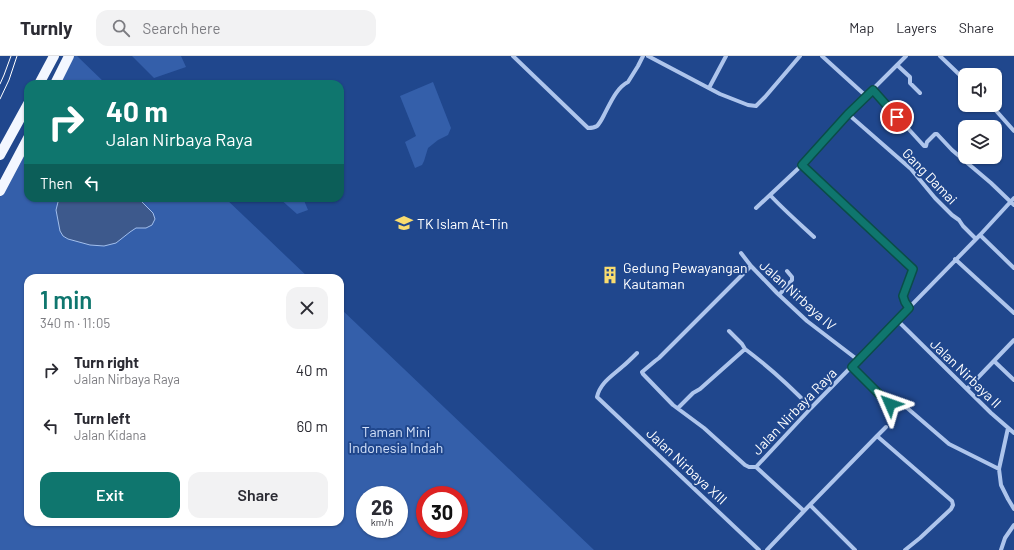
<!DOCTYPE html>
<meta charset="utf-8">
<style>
:root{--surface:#fff;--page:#f2f2f3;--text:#2b2b33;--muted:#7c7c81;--line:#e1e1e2;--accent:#0f766e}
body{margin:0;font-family:Barlow,sans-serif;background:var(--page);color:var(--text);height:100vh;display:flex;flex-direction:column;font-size:15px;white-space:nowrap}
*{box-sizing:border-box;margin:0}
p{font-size:13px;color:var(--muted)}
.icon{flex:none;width:22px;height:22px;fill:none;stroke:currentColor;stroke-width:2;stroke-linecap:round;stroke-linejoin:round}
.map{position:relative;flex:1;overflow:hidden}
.side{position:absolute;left:24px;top:218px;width:320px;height:252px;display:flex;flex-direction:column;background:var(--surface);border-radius:12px;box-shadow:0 1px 3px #0004}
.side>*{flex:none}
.guide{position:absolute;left:24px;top:24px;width:320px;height:122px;border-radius:12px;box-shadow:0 1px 3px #0004;background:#0f766e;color:#fff;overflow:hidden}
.fabs{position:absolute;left:958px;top:12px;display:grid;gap:8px}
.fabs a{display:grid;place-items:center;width:44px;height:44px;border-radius:8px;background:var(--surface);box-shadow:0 1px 3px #0004;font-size:20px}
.speed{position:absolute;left:356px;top:430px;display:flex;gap:8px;font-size:20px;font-weight:700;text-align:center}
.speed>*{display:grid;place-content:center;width:52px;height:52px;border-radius:50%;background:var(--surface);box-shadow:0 1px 3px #0004;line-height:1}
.speed small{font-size:10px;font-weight:400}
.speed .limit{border:6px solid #d22;background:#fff;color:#111}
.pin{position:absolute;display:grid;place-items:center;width:34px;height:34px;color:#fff;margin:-17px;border:2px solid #fff;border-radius:50%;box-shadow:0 1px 4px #0007}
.me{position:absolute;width:44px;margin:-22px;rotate:313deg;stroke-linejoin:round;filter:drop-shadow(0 0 3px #0008)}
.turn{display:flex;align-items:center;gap:14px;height:84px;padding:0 16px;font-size:18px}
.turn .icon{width:52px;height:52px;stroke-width:2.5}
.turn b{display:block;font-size:28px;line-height:34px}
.then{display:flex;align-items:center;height:38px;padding:0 16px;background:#0003;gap:8px;font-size:15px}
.round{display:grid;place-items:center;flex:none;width:42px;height:42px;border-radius:12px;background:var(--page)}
.head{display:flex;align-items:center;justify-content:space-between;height:68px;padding:0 16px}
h1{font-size:24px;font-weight:600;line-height:30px;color:var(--accent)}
.action{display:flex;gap:8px;margin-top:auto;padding:8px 16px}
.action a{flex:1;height:46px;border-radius:12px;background:var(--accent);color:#fff;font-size:16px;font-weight:600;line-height:46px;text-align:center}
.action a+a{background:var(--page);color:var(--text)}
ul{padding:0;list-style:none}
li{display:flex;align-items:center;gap:12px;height:56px;padding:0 16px}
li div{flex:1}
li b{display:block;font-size:15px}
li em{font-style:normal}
header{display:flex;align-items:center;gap:24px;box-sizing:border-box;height:56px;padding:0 20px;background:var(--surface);border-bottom:1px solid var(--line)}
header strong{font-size:19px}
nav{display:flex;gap:22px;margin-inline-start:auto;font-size:14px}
.search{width:280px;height:36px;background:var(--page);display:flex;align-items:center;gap:10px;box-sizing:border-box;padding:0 14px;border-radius:12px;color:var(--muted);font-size:15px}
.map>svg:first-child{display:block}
</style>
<header>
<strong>Turnly</strong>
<div class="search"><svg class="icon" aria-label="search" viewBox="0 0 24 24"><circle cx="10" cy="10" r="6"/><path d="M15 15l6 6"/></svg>Search here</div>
<nav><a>Map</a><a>Layers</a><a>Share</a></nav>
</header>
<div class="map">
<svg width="1014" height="494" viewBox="0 0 1014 494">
<rect width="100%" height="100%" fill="#20478d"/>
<path fill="#345faa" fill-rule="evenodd" d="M 73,0 L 77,0 L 106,28 L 58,28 Z
M 132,0 L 181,0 L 186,11 L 154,22 Z
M 433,26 L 451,72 L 448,79 L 438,84 L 428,92 L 424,105 L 422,109 L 415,112 L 405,86 L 416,80 L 400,40 Z
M 28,85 L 28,142 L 225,142 L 309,222 L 28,222 L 28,466 L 340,466 L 340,252 L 594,494 L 0,494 L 0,139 ZM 365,439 L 399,439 L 399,473 L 365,473 ZM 425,439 L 459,439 L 459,473 L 425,473 Z
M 279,142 L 303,142 L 308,154 L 297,158 Z"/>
<path fill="#3d598c" stroke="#a2bfed" d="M 59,142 L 138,142 L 153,157 L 155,163 L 152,169 L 146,172 L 136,172 L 130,176 L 116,187 L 104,190 L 90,189 L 68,183 L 63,180 L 60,175 L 56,154 Z"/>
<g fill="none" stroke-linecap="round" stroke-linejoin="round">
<path stroke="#aec5ec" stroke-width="4" d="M 513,0 L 588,72 C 592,72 594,72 597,70 C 600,67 602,63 604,59 C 610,48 616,32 628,26 L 638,10 L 643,0
M 648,0 L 720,38 L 748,49 L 756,50 L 765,41 L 800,0
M 822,0 L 866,40
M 940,0 L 965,24
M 897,9 L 910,21 L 910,27 L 920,37
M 709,32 L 726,0
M 873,34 L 924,90 L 926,90 L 927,86 L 935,78 L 937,78 L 952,94 L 991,127 L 1014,149
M 991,49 L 1014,75
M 848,58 L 911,113 L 935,142 L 952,159 L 959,164 L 963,170 L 976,183
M 802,109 L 912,211 L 914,214 L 903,240 L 905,246 L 909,252
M 756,152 L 770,139
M 980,179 L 1014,212
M 814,181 C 799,167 784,154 770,139 L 802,109 L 848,58 L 906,0
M 741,197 L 751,210
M 955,203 L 1014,257
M 779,239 L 792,224 L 792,221 L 787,215
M 897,264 L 991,357 L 1014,377
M 729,275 L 742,288 L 745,293
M 637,297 C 632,302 627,307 622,311 C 612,320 600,327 597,341 L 759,494
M 994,305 L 1014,324
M 852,311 L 888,347 C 894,350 900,348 906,351 L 949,388 L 999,413
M 967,333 L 1014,284
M 678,352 L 693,337 L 700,333 L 745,293 C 769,311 790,330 811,352
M 1008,372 L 999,413 L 1001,429 L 1008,443 L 1014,453
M 877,380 L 886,371
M 756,411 L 749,411 L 745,409 L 704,372 L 673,349 L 643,318 L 642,316 L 655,305 L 659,302 L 751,210 L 777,237 L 807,265 L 858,304
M 810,449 L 855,494
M 804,455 L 877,380 L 952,445 L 953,449 L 951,453 L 920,482 L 905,494
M 767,494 L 804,455 L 756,411 L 811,352 L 980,179 L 1014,142
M 1001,494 L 1005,482 L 1014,469"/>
<path stroke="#f3f7ff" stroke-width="10" d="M 39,28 L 54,0
M 55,28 L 69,0
M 0,99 L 28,48
M 0,135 L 28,82"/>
<path stroke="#fff" stroke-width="1" d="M 0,28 L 4,19 L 11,0
M 0,43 L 9,24 L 17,0"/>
</g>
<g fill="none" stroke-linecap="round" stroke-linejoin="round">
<g stroke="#0a4d48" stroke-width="10">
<path id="route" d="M 890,348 L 888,347 L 852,311 L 909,252 L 905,246 L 903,240 L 913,213 L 802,109 L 848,58 L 873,34 L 897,61"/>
</g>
<use href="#route" stroke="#0f766e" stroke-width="7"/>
</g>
<defs>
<g id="school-bare" transform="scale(1.38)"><path d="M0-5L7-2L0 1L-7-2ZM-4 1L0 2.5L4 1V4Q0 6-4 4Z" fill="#f9dc6f" stroke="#20478d" stroke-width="2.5" paint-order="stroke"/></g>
<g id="building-bare" transform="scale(1.38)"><path d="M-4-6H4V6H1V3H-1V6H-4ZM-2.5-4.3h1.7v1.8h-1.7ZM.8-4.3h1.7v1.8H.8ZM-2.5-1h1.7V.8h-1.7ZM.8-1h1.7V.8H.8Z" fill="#f9dc6f" stroke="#20478d" stroke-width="2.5" paint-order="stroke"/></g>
</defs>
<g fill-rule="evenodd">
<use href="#school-bare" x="404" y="167"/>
<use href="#building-bare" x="610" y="219"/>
</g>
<g text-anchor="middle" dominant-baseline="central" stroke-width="4" stroke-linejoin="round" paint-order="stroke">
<g font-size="14" fill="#fff" stroke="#20478d">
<text transform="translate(930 120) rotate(46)">Gang Damai</text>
<text transform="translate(798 239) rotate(42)">Jalan Nirbaya IV</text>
<text transform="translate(966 317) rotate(44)">Jalan Nirbaya II</text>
<text transform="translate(794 355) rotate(-46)">Jalan Nirbaya Raya</text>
<text transform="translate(687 410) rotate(43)">Jalan Nirbaya XIII</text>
</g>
<g font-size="14" fill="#fff" stroke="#20478d" text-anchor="start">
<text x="417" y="167">TK Islam At-Tin</text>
<text x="623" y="211">Gedung Pewayangan<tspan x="623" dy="16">Kautaman</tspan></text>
</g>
<g font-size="14" fill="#d3e1f9" stroke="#20478d">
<text x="396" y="375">Taman Mini<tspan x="396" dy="16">Indonesia Indah</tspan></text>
</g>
</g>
</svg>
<div class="fabs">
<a><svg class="icon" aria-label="sound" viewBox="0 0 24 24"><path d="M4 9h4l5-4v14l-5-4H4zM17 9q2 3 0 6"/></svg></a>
<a><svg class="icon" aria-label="layers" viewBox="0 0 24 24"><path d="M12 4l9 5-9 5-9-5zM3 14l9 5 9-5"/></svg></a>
</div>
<div class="speed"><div>26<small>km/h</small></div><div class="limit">30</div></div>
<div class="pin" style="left:897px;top:61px;background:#d93025"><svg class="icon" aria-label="arrive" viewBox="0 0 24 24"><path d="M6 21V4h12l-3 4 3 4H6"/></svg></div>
<svg class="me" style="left:890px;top:348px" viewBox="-20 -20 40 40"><path d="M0-17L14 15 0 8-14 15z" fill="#0f766e" stroke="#fff" stroke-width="4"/></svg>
<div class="guide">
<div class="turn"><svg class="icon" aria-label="right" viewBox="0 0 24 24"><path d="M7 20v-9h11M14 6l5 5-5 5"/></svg><div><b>40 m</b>Jalan Nirbaya Raya</div></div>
<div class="then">Then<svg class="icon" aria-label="left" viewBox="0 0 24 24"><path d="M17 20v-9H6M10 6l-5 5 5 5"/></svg></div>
</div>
<section class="side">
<div class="head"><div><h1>1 min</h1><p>340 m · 11:05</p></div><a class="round"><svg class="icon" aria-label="close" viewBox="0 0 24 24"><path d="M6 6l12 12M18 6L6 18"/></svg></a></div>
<ul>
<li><svg class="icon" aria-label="right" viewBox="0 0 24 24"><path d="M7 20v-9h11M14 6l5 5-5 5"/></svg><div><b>Turn right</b><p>Jalan Nirbaya Raya</p></div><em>40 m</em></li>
<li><svg class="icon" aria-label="left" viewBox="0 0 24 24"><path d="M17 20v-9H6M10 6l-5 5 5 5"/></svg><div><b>Turn left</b><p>Jalan Kidana</p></div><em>60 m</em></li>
</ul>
<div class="action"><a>Exit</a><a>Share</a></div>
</section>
</div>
